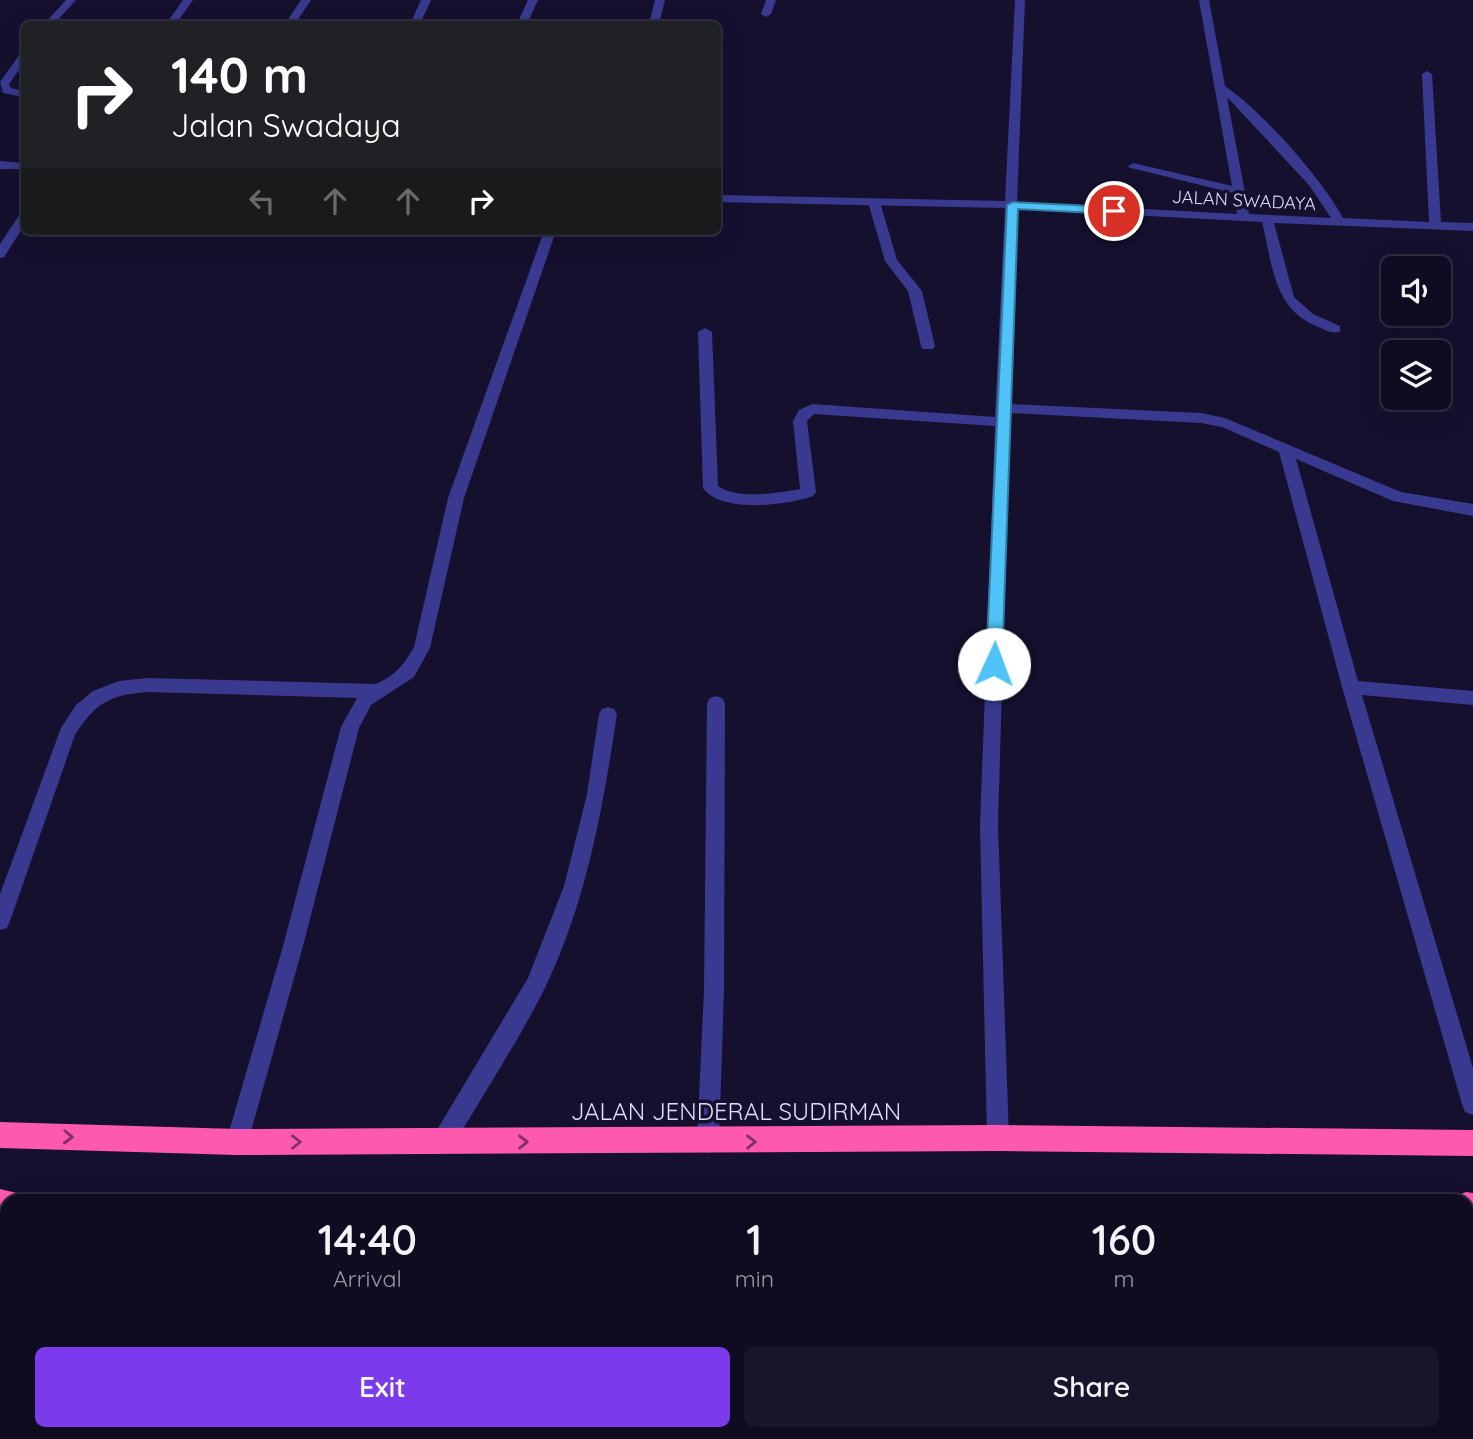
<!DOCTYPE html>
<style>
:root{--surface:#0f0c22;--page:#18152a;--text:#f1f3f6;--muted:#9b9ba5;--line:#2f2c40;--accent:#7c3aed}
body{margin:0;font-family:Quicksand,sans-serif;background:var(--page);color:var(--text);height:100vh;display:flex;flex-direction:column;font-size:26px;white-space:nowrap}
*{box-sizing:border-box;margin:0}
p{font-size:23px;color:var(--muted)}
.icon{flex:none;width:38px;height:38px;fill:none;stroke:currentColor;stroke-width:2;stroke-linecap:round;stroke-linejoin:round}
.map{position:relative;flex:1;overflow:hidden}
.drawer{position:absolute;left:0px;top:1194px;width:1474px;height:247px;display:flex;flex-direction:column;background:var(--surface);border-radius:21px 21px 0 0;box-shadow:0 7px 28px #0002,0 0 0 2px var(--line)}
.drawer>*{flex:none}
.guide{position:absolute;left:21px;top:21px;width:700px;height:214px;border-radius:10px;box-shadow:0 7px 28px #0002,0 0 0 2px var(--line);background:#202124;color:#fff;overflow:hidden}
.tools{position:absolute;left:1381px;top:256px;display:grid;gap:14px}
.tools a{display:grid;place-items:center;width:70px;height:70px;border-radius:10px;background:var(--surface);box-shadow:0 7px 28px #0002,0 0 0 2px var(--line);font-size:35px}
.pin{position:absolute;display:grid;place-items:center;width:60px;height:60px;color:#fff;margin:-30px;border:4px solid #fff;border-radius:50%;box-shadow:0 2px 7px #0007}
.me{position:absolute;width:77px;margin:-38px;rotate:2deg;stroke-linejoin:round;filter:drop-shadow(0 0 5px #0008)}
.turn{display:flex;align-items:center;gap:24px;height:147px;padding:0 35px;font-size:32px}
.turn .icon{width:91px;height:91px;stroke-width:2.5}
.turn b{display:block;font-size:49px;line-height:60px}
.lanes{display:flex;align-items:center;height:66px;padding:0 35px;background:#0003;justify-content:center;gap:35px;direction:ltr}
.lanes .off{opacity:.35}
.eta{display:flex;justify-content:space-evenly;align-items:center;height:119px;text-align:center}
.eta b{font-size:42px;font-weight:600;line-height:49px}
.action{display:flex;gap:14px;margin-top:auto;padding:14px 35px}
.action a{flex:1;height:80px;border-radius:10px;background:var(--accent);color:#fff;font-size:28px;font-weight:600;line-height:80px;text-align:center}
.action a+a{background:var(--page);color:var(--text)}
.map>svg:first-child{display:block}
</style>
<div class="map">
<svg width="1473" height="1439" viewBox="0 0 1473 1439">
<rect width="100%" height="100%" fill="#14102e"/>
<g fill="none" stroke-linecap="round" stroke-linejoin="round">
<path fill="#39398f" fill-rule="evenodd" d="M 874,198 L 880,202 L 897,260 L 922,291 L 935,346 L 933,349 L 923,349 L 921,346 L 908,291 L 885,261 L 868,202 Z"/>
<path fill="#39398f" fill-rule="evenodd" d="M 66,0 L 76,0 L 54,24 L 44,24 Z
M 183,0 L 193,0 L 176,24 L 166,24 Z
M 301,0 L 311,0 L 295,24 L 285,24 Z
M 421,0 L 431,0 L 420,24 L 410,24 Z
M 528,0 L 538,0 L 527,24 L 517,24 Z
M 655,0 L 665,0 L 659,24 L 649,24 Z
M 766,0 L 776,0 L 771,14 L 766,17 L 761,14 Z
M 1015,0 L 1025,0 L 1017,202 L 1237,214 L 1233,193 L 1127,167 L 1133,163 L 1232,186 L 1199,0 L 1209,0 L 1225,86 C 1262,111 1322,179 1343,218 L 1429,222 L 1422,74 L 1427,71 L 1432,74 L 1441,222 L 1473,223 L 1473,231 L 1274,223 L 1294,297 L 1313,314 L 1340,326 L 1340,332 C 1330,334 1323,329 1314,325 C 1273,307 1272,262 1262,222 L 1017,209 L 1010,404 L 1201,413 L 1225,418 L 1401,492 L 1473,504 L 1473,516 L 1393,501 L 1296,459 L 1358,681 L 1473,691 L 1473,705 L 1362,695 L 1473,1068 L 1473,1115 L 1465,1112 L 1462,1104 L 1342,687 L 1279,452 L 1222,427 L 1201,423 L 1010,413 L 998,825 L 1009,1138 L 1006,1146 L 998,1149 L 990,1146 L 987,1138 L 980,825 L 995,426 L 814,414 L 807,421 L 816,492 L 813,496 C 788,505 721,514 703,488 L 698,332 L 705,328 L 712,332 L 718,486 C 738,500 777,493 800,489 L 793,421 L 799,410 L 812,404 L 995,417 L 1005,208 L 718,202 L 718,195 L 1005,201 ZM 1227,97 L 1309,185 L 1331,218 L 1249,214 Z
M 24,53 L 24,63 L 9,84 L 11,88 L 24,91 L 24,97 L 3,93 L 0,82 L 20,54 Z
M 0,161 L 24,163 L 24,169 L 0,169 Z
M 24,213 L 24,226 L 4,257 L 0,258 L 0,244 L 20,214 Z
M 544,231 L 556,231 L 464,498 L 430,648 L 414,677 L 371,705 L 359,728 L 303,946 L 248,1142 L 245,1150 L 237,1153 L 229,1150 L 226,1142 L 283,946 L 341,727 L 357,698 L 147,692 C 110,695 95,703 75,735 L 10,921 L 7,928 L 0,930 L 0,894 L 61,728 L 76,705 L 93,691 L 119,681 L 147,678 L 375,684 C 394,677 404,665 414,647 L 448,498 Z
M 716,696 L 722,698 L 725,703 L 724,990 L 719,1142 L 716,1150 L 708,1153 L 700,1150 L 697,1142 L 704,990 L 707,703 L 710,698 Z
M 608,707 L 614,709 L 617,714 C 603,808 586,904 544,990 C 516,1045 481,1098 450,1151 L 442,1154 L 434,1151 L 431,1143 L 434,1135 L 528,978 L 564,886 L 587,794 L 599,714 L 602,709 Z
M 1466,1379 L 1473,1382 L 1473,1428 L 1466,1426 Z
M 446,1433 L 470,1433 L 471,1439 L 445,1439 Z
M 787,1433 L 812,1433 L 813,1439 L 787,1439 Z
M 1203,1433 L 1228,1433 L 1229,1439 L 1203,1439 Z"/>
<path fill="#ff58af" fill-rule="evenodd" d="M 0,1122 L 237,1129 L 998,1125 L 1473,1130 L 1473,1156 L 998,1151 L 237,1155 L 0,1148 Z
M 0,1189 L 17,1193 L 19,1200 L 7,1200 L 7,1217 L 0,1217 Z
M 1466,1192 L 1473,1193 L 1473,1221 L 1466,1220 L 1466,1200 L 1455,1200 L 1456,1196 Z"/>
</g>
<defs><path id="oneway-chevron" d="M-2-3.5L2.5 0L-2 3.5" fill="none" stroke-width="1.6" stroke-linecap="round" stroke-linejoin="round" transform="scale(1.75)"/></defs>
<g stroke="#7e3068">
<use href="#oneway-chevron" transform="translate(68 1137) rotate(2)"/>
<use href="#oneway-chevron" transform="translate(296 1142)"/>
<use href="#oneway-chevron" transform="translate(523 1142) rotate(-1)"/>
<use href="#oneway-chevron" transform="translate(751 1142) rotate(-1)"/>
</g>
<path fill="#4fc3f7" stroke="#337fa1" stroke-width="2" d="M 1013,202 L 1114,207 L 1120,211 L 1114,214 L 1018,209 L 1002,664 L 994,670 L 986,664 L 1007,205 Z"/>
<g text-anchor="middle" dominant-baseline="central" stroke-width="7" stroke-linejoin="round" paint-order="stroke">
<g font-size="18" fill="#dfddff" stroke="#14102e">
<text transform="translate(1244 200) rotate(3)">JALAN SWADAYA</text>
</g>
<g font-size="24" fill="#dfddff" stroke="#14102e">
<text x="736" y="1111">JALAN JENDERAL SUDIRMAN</text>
</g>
</g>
</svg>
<div class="tools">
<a><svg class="icon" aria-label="sound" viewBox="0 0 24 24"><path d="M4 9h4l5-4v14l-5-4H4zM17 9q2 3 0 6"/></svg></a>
<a><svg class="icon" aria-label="layers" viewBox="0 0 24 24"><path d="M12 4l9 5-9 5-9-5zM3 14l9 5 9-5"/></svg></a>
</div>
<div class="pin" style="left:1114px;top:211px;background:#d93025"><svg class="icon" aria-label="arrive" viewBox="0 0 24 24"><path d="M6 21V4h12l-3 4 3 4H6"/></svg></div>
<svg class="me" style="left:994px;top:664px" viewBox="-20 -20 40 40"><circle r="19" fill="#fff"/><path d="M0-13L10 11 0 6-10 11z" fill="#4fc3f7"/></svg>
<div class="guide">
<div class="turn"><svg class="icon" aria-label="right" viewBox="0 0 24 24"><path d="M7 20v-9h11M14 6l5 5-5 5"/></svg><div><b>140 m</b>Jalan Swadaya</div></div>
<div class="lanes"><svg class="icon off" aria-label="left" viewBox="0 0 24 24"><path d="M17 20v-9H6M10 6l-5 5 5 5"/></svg><svg class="icon off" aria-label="ahead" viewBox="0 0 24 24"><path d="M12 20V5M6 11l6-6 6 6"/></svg><svg class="icon off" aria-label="ahead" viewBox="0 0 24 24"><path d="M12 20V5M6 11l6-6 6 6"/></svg><svg class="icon" aria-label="right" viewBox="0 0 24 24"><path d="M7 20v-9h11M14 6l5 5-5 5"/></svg></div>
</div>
<section class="drawer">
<div class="eta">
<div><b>14:40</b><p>Arrival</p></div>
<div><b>1</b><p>min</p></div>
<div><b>160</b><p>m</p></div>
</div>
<div class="action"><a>Exit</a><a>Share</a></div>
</section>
</div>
